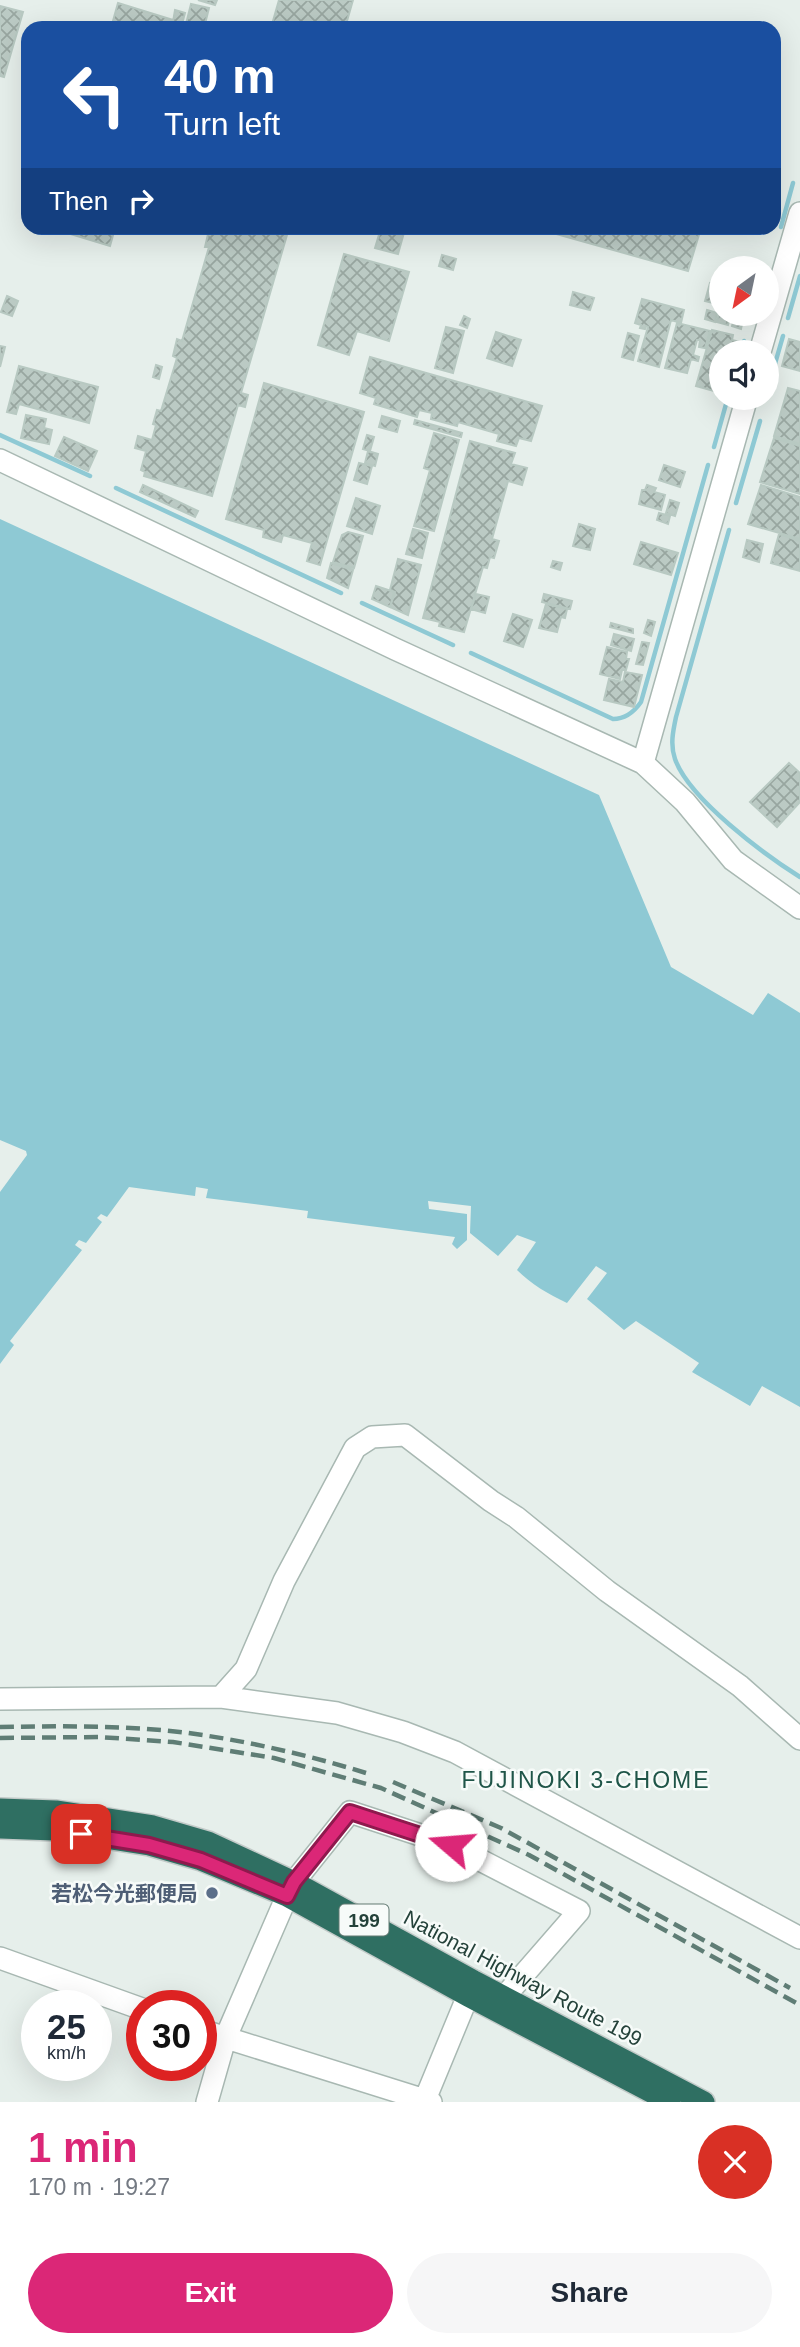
<!DOCTYPE html>
<meta charset="utf-8">
<style>
:root{--surface:#fff;--page:#f6f6f7;--text:#1f2937;--muted:#747a83;--accent:#db2777}
body{margin:0;font-family:Helvetica,"Noto Sans JP",sans-serif;background:var(--page);color:var(--text);height:100vh;display:flex;flex-direction:column;font-size:26px;white-space:nowrap}
*{box-sizing:border-box;margin:0}
p{font-size:23px;color:var(--muted)}
.icon{flex:none;width:38px;height:38px;fill:none;stroke:currentColor;stroke-width:2;stroke-linecap:round;stroke-linejoin:round}
.map{position:relative;height:2102px;overflow:hidden}
.side{display:flex;flex-direction:column;background:var(--surface);flex:1}
.side>*{flex:none}
.hud{position:absolute;left:21px;top:21px;width:760px;height:214px;border-radius:21px;box-shadow:0 7px 28px #0002;background:#1a4fa0;color:#fff;overflow:hidden}
.needle{width:46px;rotate:213deg}
.controls{position:absolute;left:709px;top:256px;display:grid;gap:14px}
.controls a{display:grid;place-items:center;width:70px;height:70px;border-radius:50%;background:var(--surface);box-shadow:0 7px 28px #0002;font-size:35px}
.speed{position:absolute;left:21px;top:1990px;display:flex;gap:14px;font-size:35px;font-weight:700;text-align:center}
.speed>*{display:grid;place-content:center;width:91px;height:91px;border-radius:50%;background:var(--surface);box-shadow:0 7px 28px #0002;line-height:1}
.speed small{font-size:18px;font-weight:400}
.speed .limit{border:10px solid #d22;background:#fff;color:#111}
.pin{position:absolute;display:grid;place-items:center;width:60px;height:60px;color:#fff;margin:-30px;border-radius:14px;box-shadow:0 4px 10px #0006}
.me{position:absolute;width:77px;margin:-38px;rotate:288deg;stroke-linejoin:round;filter:drop-shadow(0 0 5px #0008)}
.turn{display:flex;align-items:center;gap:24px;height:147px;padding:0 28px;font-size:32px}
.turn .icon{width:91px;height:91px;stroke-width:2.5}
.turn b{display:block;font-size:49px;line-height:60px}
.then{display:flex;align-items:center;height:66px;padding:0 28px;background:#0003;gap:14px;font-size:26px}
.round{display:grid;place-items:center;flex:none;width:74px;height:74px;border-radius:37px;background:var(--page)}
.overview{display:flex;align-items:center;justify-content:space-between;height:119px;padding:0 28px}
h1{font-size:42px;font-weight:800;line-height:52px;color:var(--accent)}
.cta{display:flex;gap:14px;margin-top:auto;padding:14px 28px}
.cta a{flex:1;height:80px;border-radius:42px;background:var(--accent);color:#fff;font-size:28px;font-weight:800;line-height:80px;text-align:center}
.cta a+a{background:var(--page);color:var(--text)}
.map>svg:first-child{display:block}
</style>
<div class="map">
<svg width="800" height="2102" viewBox="0 0 800 2102">
<defs>
<pattern id="building-cross-hatch" width="8" height="8" patternUnits="userSpaceOnUse" patternTransform="scale(1.75)"><rect width="8" height="8" fill="#bbcac4"/><path d="M0 0l8 8M0 8l8-8" fill="none" stroke="#98a6a0"/></pattern>
</defs>
<rect width="100%" height="100%" fill="#e6efeb"/>
<path fill="#8ec9d4" d="M 0,519 L 599,795 L 671,967 L 753,1015 L 768,993 L 800,1013 L 800,1407 L 762,1386 L 750,1406 L 692,1372 L 699,1363 L 636,1321 L 624,1330 L 587,1299 L 607,1273 L 596,1266 L 567,1303 C 548,1294 531,1284 517,1270 L 536,1242 L 517,1235 L 498,1256 L 470,1233 L 471,1206 L 428,1201 L 429,1209 L 467,1214 L 467,1240 L 457,1249 L 452,1244 L 455,1237 L 307,1218 L 308,1211 L 206,1198 L 208,1189 L 196,1187 L 195,1196 L 129,1187 L 107,1217 L 101,1214 L 97,1218 L 102,1222 L 86,1243 L 79,1240 L 75,1245 L 82,1250 L 10,1341 L 14,1345 L 0,1364 L 0,1192 L 27,1155 L 26,1151 L 0,1140 Z"/>
<g fill="none" stroke-linecap="round" stroke-linejoin="round">
<path stroke="#8ec9d4" stroke-width="4.5" d="M 781,227 L 793,183
M 788,318 L 800,276
M 741,352 L 744,341
M 766,395 L 783,336
M 0,435 L 90,476
M 714,447 L 728,397
M 116,488 L 341,593
M 736,503 L 760,421
M 729,530 L 676,717 C 673,731 670,745 675,759 C 689,799 765,855 800,877
M 362,603 L 453,645
M 471,653 L 613,719 C 626,719 634,712 641,702 L 708,465"/>
</g>
<path fill="url(#building-cross-hatch)" stroke="#b8c9c2" stroke-width="2" d="M 198,0 L 217,0 L 215,5 Z
M 279,0 L 353,0 L 345,28 L 271,28 Z
M 118,3 L 173,20 L 171,28 L 111,28 Z
M 191,4 L 209,8 L 204,28 L 185,28 Z
M 0,6 L 23,12 L 4,77 L 0,76 Z
M 175,10 L 185,13 L 181,28 L 172,28 Z
M 54,228 L 115,228 L 110,246 L 54,229 Z
M 215,228 L 289,228 L 241,393 L 248,395 L 245,407 L 238,405 L 212,496 L 144,476 L 145,472 L 141,470 L 146,451 L 135,448 L 138,436 L 152,440 L 156,425 L 153,424 L 157,410 L 161,411 L 177,358 L 173,356 L 177,339 L 182,341 L 209,247 L 205,247 L 209,230 L 214,231 Z
M 381,228 L 405,229 L 398,254 L 375,248 Z
M 535,228 L 701,228 L 688,271 Z
M 344,254 L 409,272 L 389,341 L 357,331 L 349,355 L 318,345 Z
M 442,255 L 456,259 L 453,270 L 439,266 Z
M 710,283 L 721,286 L 721,305 L 705,301 Z
M 573,292 L 594,298 L 590,310 L 570,305 Z
M 7,296 L 18,301 L 12,316 L 1,312 Z
M 642,299 L 684,310 L 681,323 L 671,320 L 659,367 L 638,361 L 648,327 L 646,326 L 645,329 L 640,328 L 641,325 L 635,323 Z
M 707,310 L 717,313 L 715,322 L 705,319 Z
M 719,314 L 730,316 L 728,325 L 717,322 Z
M 464,316 L 470,319 L 467,328 L 460,325 Z
M 734,317 L 743,320 L 741,329 L 732,326 Z
M 677,323 L 710,331 L 705,348 L 699,347 L 700,340 L 697,340 L 693,355 L 699,357 L 698,361 L 691,359 L 687,373 L 665,368 Z
M 446,327 L 464,331 L 453,373 L 435,368 Z
M 712,330 L 733,335 L 732,340 L 740,342 L 738,351 L 731,349 L 730,352 L 721,352 L 721,393 L 696,386 Z
M 496,332 L 521,340 L 512,366 L 487,358 Z
M 628,333 L 639,336 L 633,360 L 622,357 Z
M 789,339 L 800,342 L 800,371 L 782,366 Z
M 0,346 L 5,347 L 0,367 Z
M 370,357 L 542,406 L 531,441 L 519,438 L 516,446 L 497,441 L 499,434 L 458,422 L 457,426 L 431,419 L 432,413 L 419,410 L 417,417 L 374,404 L 376,398 L 360,393 Z
M 156,365 L 162,367 L 159,379 L 153,377 Z
M 19,366 L 98,387 L 89,423 L 19,404 L 16,414 L 7,412 Z
M 264,383 L 364,412 L 320,565 L 307,561 L 312,543 L 283,535 L 281,542 L 263,537 L 264,530 L 226,519 Z
M 788,388 L 800,391 L 800,444 L 774,436 Z
M 26,415 L 46,419 L 44,428 L 52,430 L 49,444 L 21,438 Z
M 382,416 L 400,421 L 397,432 L 379,427 Z
M 415,420 L 462,433 L 461,437 L 414,424 Z
M 434,433 L 459,440 L 434,531 L 414,526 L 430,470 L 424,468 Z
M 367,435 L 374,437 L 370,451 L 363,449 Z
M 64,437 L 97,451 L 88,471 L 55,456 Z
M 774,438 L 800,446 L 800,494 L 760,482 Z
M 470,441 L 515,453 L 511,464 L 527,468 L 522,485 L 508,481 L 492,539 L 499,541 L 494,558 L 490,557 L 487,568 L 483,567 L 464,632 L 439,626 L 440,622 L 423,618 Z
M 368,451 L 378,454 L 375,466 L 365,463 Z
M 359,463 L 372,466 L 367,484 L 354,480 Z
M 664,465 L 685,472 L 680,487 L 659,480 Z
M 143,485 L 198,511 L 195,517 L 140,492 Z
M 647,485 L 656,488 L 654,492 L 665,495 L 661,510 L 639,504 L 642,490 L 645,490 Z
M 761,485 L 800,497 L 800,539 L 748,524 Z
M 356,498 L 380,506 L 372,534 L 347,526 Z
M 670,500 L 679,503 L 675,516 L 666,513 Z
M 659,513 L 670,516 L 668,524 L 657,520 Z
M 579,524 L 595,529 L 590,550 L 573,546 Z
M 413,529 L 428,533 L 422,558 L 406,554 Z
M 348,532 L 363,536 L 354,568 L 333,562 L 342,535 Z
M 779,534 L 800,541 L 800,571 L 771,563 Z
M 747,540 L 763,544 L 759,562 L 743,557 Z
M 641,542 L 678,553 L 671,575 L 634,564 Z
M 398,559 L 421,565 L 408,615 L 390,607 L 395,592 L 390,590 Z
M 553,561 L 562,563 L 560,570 L 551,567 Z
M 331,563 L 353,570 L 348,588 L 327,578 Z
M 376,586 L 394,592 L 390,607 L 372,599 Z
M 476,594 L 489,597 L 485,613 L 471,609 Z
M 544,594 L 572,601 L 570,609 L 542,602 Z
M 546,604 L 567,609 L 565,618 L 561,617 L 557,632 L 539,628 Z
M 513,614 L 532,620 L 523,647 L 504,641 Z
M 648,620 L 655,622 L 651,636 L 644,633 Z
M 611,623 L 633,629 L 633,633 L 610,627 Z
M 614,634 L 634,639 L 631,651 L 611,645 Z
M 642,642 L 649,643 L 643,665 L 636,664 Z
M 607,647 L 627,652 L 626,659 L 629,659 L 626,670 L 622,670 L 620,679 L 600,674 Z
M 625,672 L 642,675 L 634,707 L 604,700 L 609,679 L 623,682 Z
M 789,763 L 800,773 L 800,802 L 777,827 L 750,802 Z"/>
<g fill="none" stroke-linecap="round" stroke-linejoin="round">
<g stroke="#a8b8b2" stroke-width="24">
<path id="minor" d="M 760,352 L 800,213
M 0,460 L 395,649 L 643,763 L 685,802 L 733,860 L 800,908
M 643,763 L 747,397
M 221,1697 L 246,1669 L 284,1581 L 355,1448 L 372,1437 L 405,1435 L 491,1501 L 516,1517 L 607,1591 L 740,1686 L 800,1739
M 0,1699 L 221,1697 L 337,1713 L 403,1732 L 455,1752 L 800,1938
M 0,1958 L 142,2009
M 201,2030 L 431,2102
M 207,2102 L 225,2039 L 287,1896 L 294,1882 L 350,1812 L 451,1845 L 579,1911 L 505,1996
M 424,2102 L 474,1981"/>
</g>
<g stroke="#c2cac8" stroke-width="24">
<path id="highway" d="M 0,1809 L 56,1811 L 153,1826 L 208,1842 L 294,1882 L 474,1981 L 704,2102
M 0,1828 L 54,1830 L 149,1845 L 201,1860 L 287,1896 L 468,1996 L 670,2102"/>
</g>
<use href="#minor" stroke="#fff" stroke-width="21"/>
<use href="#highway" stroke="#2f6f62" stroke-width="21"/>
<path stroke="#5f7d75" stroke-width="4.5" stroke-dasharray="14 7" stroke-linecap="butt" d="M 0,1727 C 62,1726 126,1725 188,1733 C 248,1741 308,1755 366,1773
M 0,1738 L 99,1737 L 173,1742 L 274,1758 L 381,1788 L 529,1855 L 800,2005
M 393,1782 L 501,1828 L 790,1988"/>
</g>
<g fill="none" stroke-linecap="round" stroke-linejoin="round">
<g stroke="#8e194d" stroke-width="18">
<path id="route" d="M 81,1834 L 149,1845 L 201,1860 L 287,1896 L 294,1882 L 350,1812 L 451,1845"/>
</g>
<use href="#route" stroke="#db2777" stroke-width="12"/>
</g>
<circle fill="#5c6f8a" stroke="#f7fbf9" stroke-width="2.5" cx="212" cy="1893" r="7"/>
<g text-anchor="middle" dominant-baseline="central" stroke-width="5" stroke-linejoin="round" paint-order="stroke">
<rect fill="#f7fbf9" stroke="#637a73" stroke-width="2" x="339.5" y="1904.5" width="49" height="31" rx="5"/>
<g font-size="19" font-weight="bold" fill="#24423a">
<text x="364" y="1920">199</text>
</g>
<g font-size="21" font-weight="bold" fill="#4e5e75" stroke="#f7fbf9" text-anchor="end">
<text x="198" y="1893">若松今光郵便局</text>
</g>
<g font-size="21" fill="#24423a" stroke="#f7fbf9">
<text transform="translate(523 1978) rotate(28)">National Highway Route 199</text>
</g>
<g font-size="23" letter-spacing="2" fill="#1f5548" stroke="#f7fbf9">
<text x="586" y="1780">FUJINOKI 3-CHOME</text>
</g>
</g>
</svg>
<div class="controls">
<a><svg class="needle" viewBox="-14 -14 28 28"><path d="M0-13l5 13h-10z" fill="#e53935"/><path d="M0 13l5-13h-10z" fill="#747a83"/></svg></a>
<a><svg class="icon" aria-label="sound" viewBox="0 0 24 24"><path d="M4 9h4l5-4v14l-5-4H4zM17 9q2 3 0 6"/></svg></a>
</div>
<div class="speed"><div>25<small>km/h</small></div><div class="limit">30</div></div>
<div class="pin" style="left:81px;top:1834px;background:#d93025"><svg class="icon" aria-label="arrive" viewBox="0 0 24 24"><path d="M6 21V4h12l-3 4 3 4H6"/></svg></div>
<svg class="me" style="left:451px;top:1845px" viewBox="-20 -20 40 40"><circle r="19" fill="#fff"/><path d="M0-13L10 11 0 6-10 11z" fill="#db2777"/></svg>
<div class="hud">
<div class="turn"><svg class="icon" aria-label="left" viewBox="0 0 24 24"><path d="M17 20v-9H6M10 6l-5 5 5 5"/></svg><div><b>40 m</b>Turn left</div></div>
<div class="then">Then<svg class="icon" aria-label="right" viewBox="0 0 24 24"><path d="M7 20v-9h11M14 6l5 5-5 5"/></svg></div>
</div>
</div>
<section class="side">
<div class="overview"><div><h1>1 min</h1><p>170 m · 19:27</p></div><a class="round" style="background:#d93025;color:#fff"><svg class="icon" aria-label="close" viewBox="0 0 24 24"><path d="M6 6l12 12M18 6L6 18"/></svg></a></div>
<div class="cta"><a>Exit</a><a>Share</a></div>
</section>
